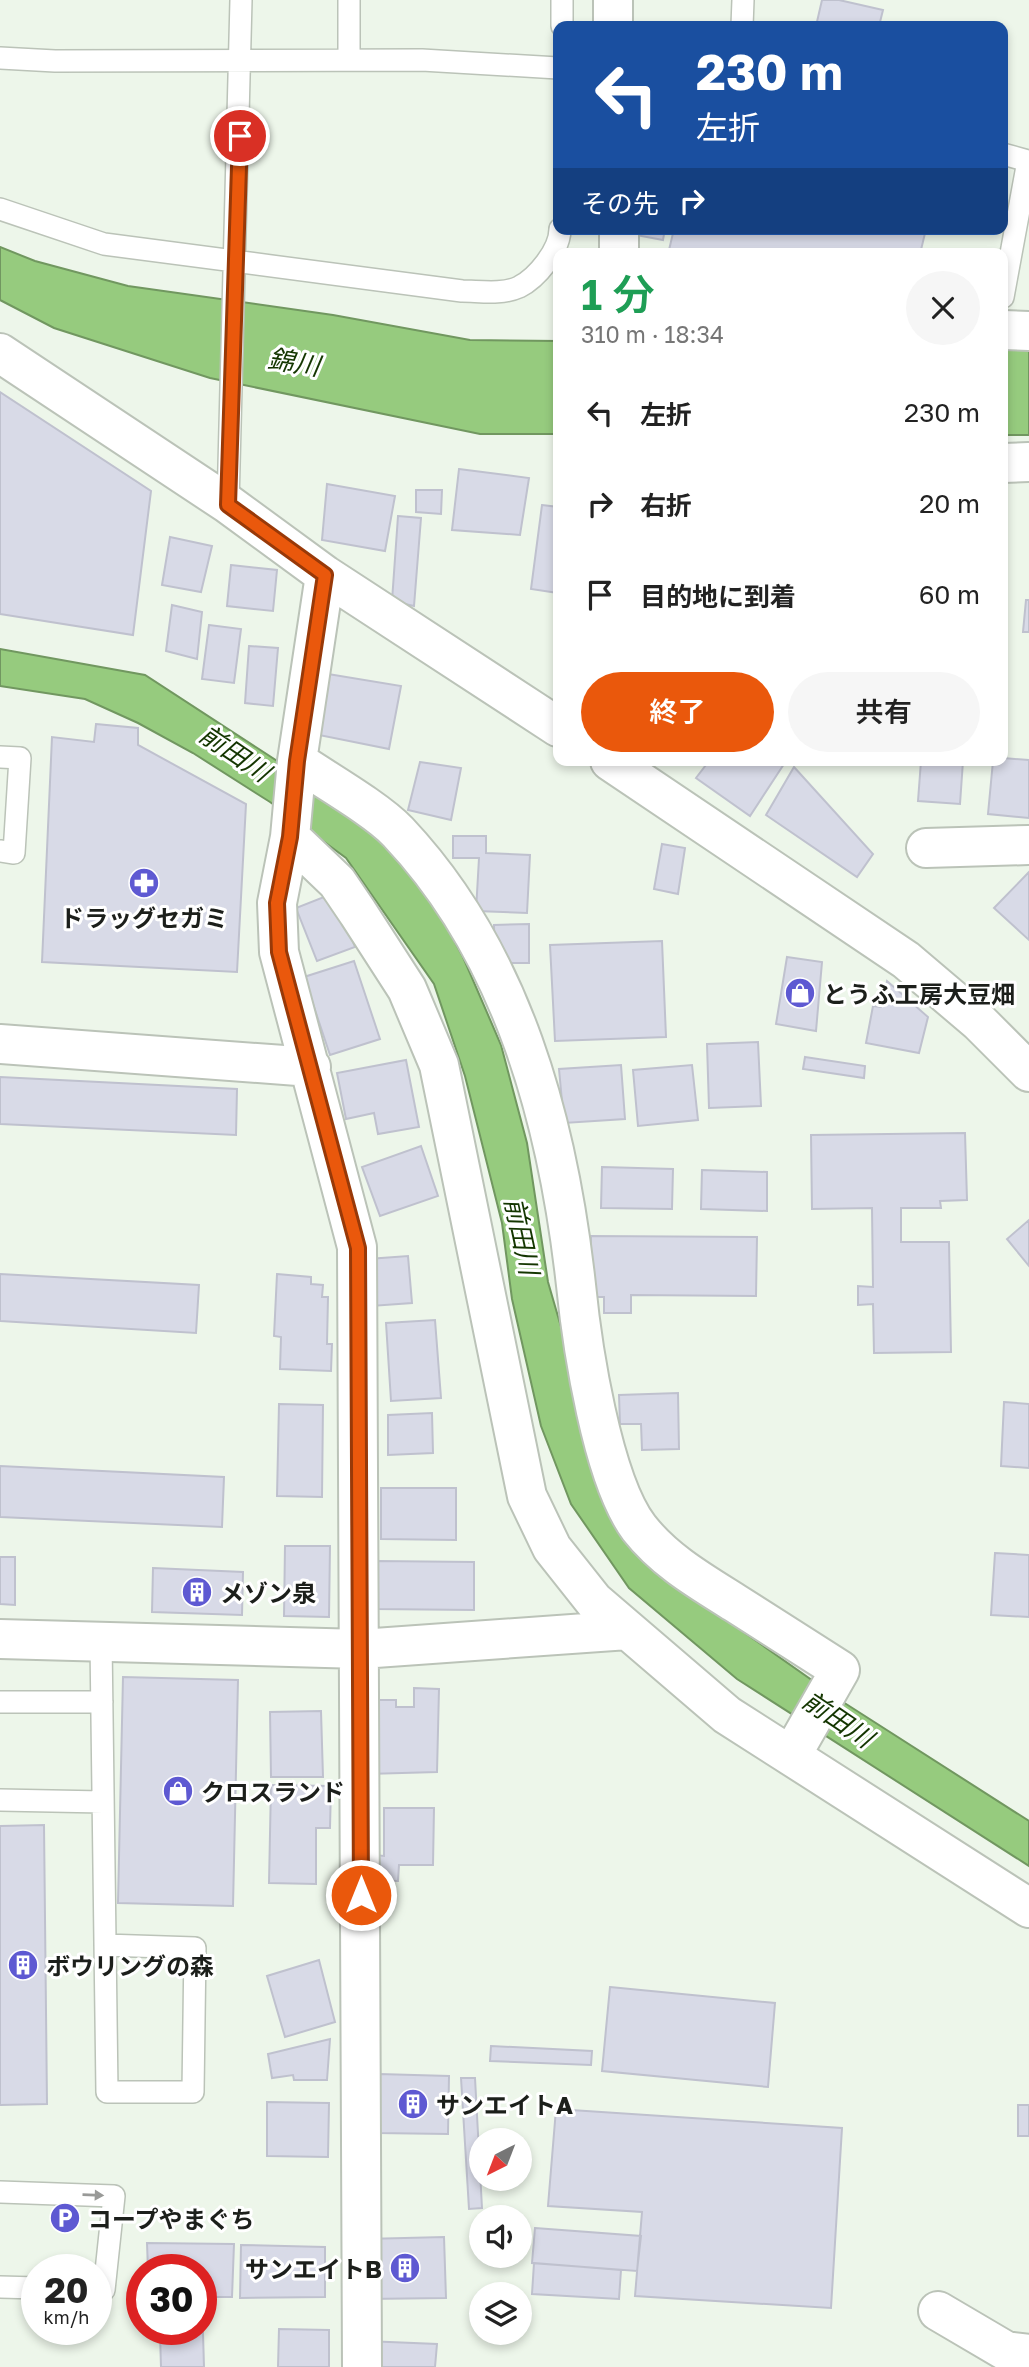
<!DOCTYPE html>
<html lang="ja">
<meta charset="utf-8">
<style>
:root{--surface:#fff;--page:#f6f6f6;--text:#222;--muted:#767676;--accent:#ea580c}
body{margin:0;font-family:"Golos Text","Noto Sans JP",sans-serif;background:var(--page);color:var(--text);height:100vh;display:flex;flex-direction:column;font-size:26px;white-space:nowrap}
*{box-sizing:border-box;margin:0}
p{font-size:23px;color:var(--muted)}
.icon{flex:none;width:38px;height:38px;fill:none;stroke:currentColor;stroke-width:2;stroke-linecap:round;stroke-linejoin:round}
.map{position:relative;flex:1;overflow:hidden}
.side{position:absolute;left:553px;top:248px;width:455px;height:518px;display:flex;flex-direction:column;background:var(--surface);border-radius:14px;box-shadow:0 4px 10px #0003}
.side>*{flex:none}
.banner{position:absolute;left:553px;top:21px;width:455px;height:214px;border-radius:14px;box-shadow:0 4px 10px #0003;background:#1a4fa0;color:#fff;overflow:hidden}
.needle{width:46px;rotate:222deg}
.fabs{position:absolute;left:469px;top:2128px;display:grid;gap:14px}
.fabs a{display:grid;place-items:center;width:63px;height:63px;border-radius:50%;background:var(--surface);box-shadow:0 4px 10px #0003;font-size:35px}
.speed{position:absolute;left:21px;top:2254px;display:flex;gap:14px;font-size:35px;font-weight:700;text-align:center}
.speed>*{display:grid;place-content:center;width:91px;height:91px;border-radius:50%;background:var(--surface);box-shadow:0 4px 10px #0003;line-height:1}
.speed small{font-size:18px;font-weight:400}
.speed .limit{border:10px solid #d22;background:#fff;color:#111}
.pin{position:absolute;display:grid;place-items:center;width:60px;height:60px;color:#fff;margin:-30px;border:4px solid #fff;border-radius:50%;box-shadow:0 2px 7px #0007}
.me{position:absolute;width:77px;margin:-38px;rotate:0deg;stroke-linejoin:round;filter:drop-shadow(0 0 5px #0008)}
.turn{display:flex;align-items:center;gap:24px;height:147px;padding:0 28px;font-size:32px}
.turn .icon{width:91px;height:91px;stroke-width:2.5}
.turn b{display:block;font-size:49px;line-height:60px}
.then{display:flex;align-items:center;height:66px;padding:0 28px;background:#0003;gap:14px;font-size:26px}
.round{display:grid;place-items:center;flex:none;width:74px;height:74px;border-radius:37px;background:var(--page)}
.overview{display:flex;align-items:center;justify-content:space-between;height:119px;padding:0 28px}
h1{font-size:42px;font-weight:600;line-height:52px;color:#1e9e55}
.action{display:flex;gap:14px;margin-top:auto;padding:14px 28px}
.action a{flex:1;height:80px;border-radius:42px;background:var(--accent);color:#fff;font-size:28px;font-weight:600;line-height:80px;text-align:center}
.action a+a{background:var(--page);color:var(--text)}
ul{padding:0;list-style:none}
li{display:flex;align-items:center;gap:21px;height:91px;padding:0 28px}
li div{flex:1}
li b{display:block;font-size:26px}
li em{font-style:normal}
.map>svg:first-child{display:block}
</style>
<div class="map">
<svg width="1029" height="2367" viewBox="0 0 1029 2367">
<rect width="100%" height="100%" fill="#edf6ea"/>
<path fill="#96cb7e" stroke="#719760" stroke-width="2" d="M 0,247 L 35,261 L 128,286 L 333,315 L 470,340 L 558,341 L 558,434 L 480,434 L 210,378 L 54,328 L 0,300 Z
M 1003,347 L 1029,348 L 1029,435 L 1003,435 Z
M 0,649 L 145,675 L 351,809 L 418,873 L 463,957 L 501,1045 L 527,1143 L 548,1282 L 618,1523 L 664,1576 L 843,1702 L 1029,1821 L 1029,1866 L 737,1679 L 629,1588 L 571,1504 L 541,1426 L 512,1299 L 502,1223 L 465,1076 L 434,984 L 346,858 L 270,802 L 193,753 L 138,723 L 85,699 L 0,686 Z"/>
<path fill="#d8dae7" stroke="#bfc1ce" stroke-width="2" d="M 822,0 L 839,0 L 883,10 L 879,26 L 816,26 Z
M 637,229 L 665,229 L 663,240 L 636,235 Z
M 674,229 L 926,229 L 920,254 L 686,254 L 669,250 Z
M 0,392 L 151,491 L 133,635 L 0,614 Z
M 459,469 L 529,478 L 520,535 L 452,530 Z
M 327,484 L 395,496 L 385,551 L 322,540 Z
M 416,490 L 442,490 L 441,514 L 416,512 Z
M 542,505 L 558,507 L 558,593 L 531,589 Z
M 398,516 L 421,518 L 414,606 L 392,601 Z
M 170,537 L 212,546 L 201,592 L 162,585 Z
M 231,565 L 277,570 L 273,611 L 227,606 Z
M 1026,600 L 1029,600 L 1029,632 L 1023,632 Z
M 172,605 L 202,612 L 197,659 L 166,651 Z
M 209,625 L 241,629 L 234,683 L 202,679 Z
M 249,646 L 278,648 L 273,706 L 245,703 Z
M 316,672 L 401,686 L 389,749 L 309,733 Z
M 96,724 L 138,728 L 138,745 L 246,804 L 237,972 L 42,962 L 52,737 L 94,742 Z
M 1003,758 L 1029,760 L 1029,818 L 988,814 L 993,761 L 1003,761 Z
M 780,761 L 784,764 L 750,816 L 696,778 L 709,761 Z
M 921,761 L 963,761 L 960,804 L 918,801 Z
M 420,762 L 461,768 L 451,820 L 408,810 Z
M 794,767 L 873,854 L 857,877 L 766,815 Z
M 453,836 L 486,836 L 486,853 L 530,855 L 527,913 L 476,911 L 479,858 L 453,858 Z
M 662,844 L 685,848 L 678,894 L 654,889 Z
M 1029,872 L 1029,940 L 994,908 Z
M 334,893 L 355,947 L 317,961 L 296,908 Z
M 529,924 L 529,963 L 495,963 L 494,925 Z
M 662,941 L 666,1037 L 555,1041 L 550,945 Z
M 787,957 L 822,962 L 816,1031 L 776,1024 Z
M 354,961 L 380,1039 L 330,1055 L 304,977 Z
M 887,981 L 928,1017 L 919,1053 L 866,1043 L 873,1006 L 881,1007 Z
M 758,1042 L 761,1106 L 709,1108 L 707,1044 Z
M 805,1057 L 865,1066 L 864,1078 L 803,1069 Z
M 406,1060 L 419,1127 L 378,1134 L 374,1113 L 346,1119 L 337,1073 Z
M 621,1065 L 625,1119 L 564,1123 L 559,1069 Z
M 692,1065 L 698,1120 L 638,1126 L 633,1070 Z
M 0,1077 L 237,1089 L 236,1135 L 0,1124 Z
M 965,1133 L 967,1200 L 940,1201 L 941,1208 L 901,1208 L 901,1242 L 949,1242 L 951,1352 L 874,1353 L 873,1304 L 858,1305 L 858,1286 L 873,1287 L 872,1208 L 812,1209 L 811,1135 Z
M 421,1146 L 438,1196 L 380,1216 L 362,1167 Z
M 602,1167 L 673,1169 L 672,1209 L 601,1208 Z
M 702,1170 L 767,1172 L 767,1211 L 701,1209 Z
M 1029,1220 L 1029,1266 L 1007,1239 Z
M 591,1236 L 757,1237 L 756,1296 L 631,1295 L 631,1313 L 604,1313 L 604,1297 L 590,1297 Z
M 408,1256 L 412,1303 L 371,1306 L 368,1259 Z
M 0,1274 L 199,1285 L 196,1333 L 0,1321 Z
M 277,1274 L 311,1277 L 311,1284 L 323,1285 L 322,1297 L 328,1297 L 327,1344 L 332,1344 L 331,1371 L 280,1369 L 281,1337 L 274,1336 Z
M 435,1320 L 441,1398 L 391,1401 L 386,1323 Z
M 678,1393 L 679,1449 L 642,1450 L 641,1424 L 620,1424 L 619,1395 Z
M 1004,1402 L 1029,1404 L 1029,1468 L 1001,1466 Z
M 279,1404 L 323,1405 L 322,1497 L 277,1496 Z
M 432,1413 L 433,1453 L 388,1455 L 388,1415 Z
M 0,1466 L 224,1477 L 222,1527 L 0,1517 Z
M 381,1488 L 456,1488 L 456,1540 L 381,1539 Z
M 285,1546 L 330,1546 L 329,1617 L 284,1616 Z
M 995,1553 L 1029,1555 L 1029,1617 L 991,1615 Z
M 0,1557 L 15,1557 L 15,1605 L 0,1604 Z
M 376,1561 L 474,1562 L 474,1610 L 375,1609 Z
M 153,1568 L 243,1572 L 242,1615 L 152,1612 Z
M 123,1677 L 238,1680 L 233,1906 L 118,1903 Z
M 414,1688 L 439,1689 L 437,1772 L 367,1774 L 377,1700 L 396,1700 L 396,1707 L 414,1707 Z
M 321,1711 L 323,1777 L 271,1777 L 270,1712 Z
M 271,1785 L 331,1786 L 330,1828 L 316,1828 L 316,1884 L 269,1883 Z
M 384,1808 L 434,1808 L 433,1865 L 399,1865 L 398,1881 L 365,1880 L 366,1854 L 384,1856 Z
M 44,1825 L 47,2104 L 0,2105 L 0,1826 Z
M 319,1960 L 335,2022 L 285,2037 L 267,1976 Z
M 610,1987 L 775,2003 L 768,2087 L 602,2071 Z
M 330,2039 L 327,2080 L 294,2080 L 293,2075 L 272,2078 L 268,2054 Z
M 491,2046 L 592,2051 L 591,2065 L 490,2061 Z
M 379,2074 L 449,2076 L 448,2134 L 377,2133 Z
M 461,2078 L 475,2078 L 482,2208 L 469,2209 Z
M 267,2102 L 329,2103 L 328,2157 L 267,2156 Z
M 1018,2105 L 1029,2105 L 1029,2136 L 1018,2136 Z
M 556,2109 L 842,2128 L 831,2308 L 635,2296 L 642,2212 L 548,2206 Z
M 535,2228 L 641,2236 L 637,2271 L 532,2263 Z
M 444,2237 L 446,2298 L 366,2299 L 365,2239 Z
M 147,2243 L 234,2244 L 232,2297 L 201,2297 L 201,2270 L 148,2270 Z
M 241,2245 L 325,2247 L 325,2297 L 240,2298 Z
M 534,2263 L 621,2270 L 619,2299 L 532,2294 Z
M 279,2329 L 329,2330 L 329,2367 L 278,2367 Z
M 203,2333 L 204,2367 L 161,2367 L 160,2334 Z
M 365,2341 L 437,2344 L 435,2367 L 364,2367 Z"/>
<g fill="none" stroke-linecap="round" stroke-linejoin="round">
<g stroke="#bbc3b8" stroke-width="24">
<path id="service" d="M 349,0 L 349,59
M 562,26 L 562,0
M 742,26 L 743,0
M 0,58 L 55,61 L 422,60 L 558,68
M 1003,154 L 1028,161 L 1003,297
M 0,209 L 104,244 L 462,291 C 479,291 502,295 519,287 C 537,278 560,250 560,229
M 228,504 L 241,0
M 0,757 L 20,758 L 14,853 L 0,851
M 101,1642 C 103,1792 105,1942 107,2092 L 193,2092 L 195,1948 L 105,1945
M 0,1702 L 102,1702
M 0,1800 L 103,1802
M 0,2192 L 114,2196 L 104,2290 L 96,2290
M 0,2287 L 37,2288"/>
</g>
<g stroke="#bbc3b8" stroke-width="42">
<path id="minor" d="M 613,26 L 613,0
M 619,229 L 619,254
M 1003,330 L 1029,331
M 0,353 L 228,504 L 325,575 L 558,727
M 1003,463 L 1029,462
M 325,575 L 297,761 L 290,837 L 277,903 L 279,952 L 357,1247 L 362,2367
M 297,761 C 325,780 376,809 398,832 C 513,954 558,1122 576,1285 C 582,1346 602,1479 639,1528 C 665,1561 700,1581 735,1603 C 770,1625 805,1648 840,1670 L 791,1756
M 610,761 L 906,960 L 979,1022 L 1029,1072
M 290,837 L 337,882 L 358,913 L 407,989 L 439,1065 L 527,1496 L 552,1548 L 594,1601 L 727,1715 L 1029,1908
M 926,848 L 1029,845
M 0,1044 L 311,1067
M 0,1639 L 361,1649 L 628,1630
M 938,2311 L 1006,2351 L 1029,2354"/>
</g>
<use href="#service" stroke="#fff" stroke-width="21"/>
<use href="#minor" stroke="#fff" stroke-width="38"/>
</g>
<defs><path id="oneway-solid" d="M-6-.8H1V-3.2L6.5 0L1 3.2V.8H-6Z" transform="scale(1.75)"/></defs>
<use fill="#999a98" href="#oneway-solid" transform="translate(93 2195) rotate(2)"/>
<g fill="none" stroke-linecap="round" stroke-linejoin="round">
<g stroke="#983908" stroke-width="18">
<path id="route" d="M 240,136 L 228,505 L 325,575 L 297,761 L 290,837 L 277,903 L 279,952 L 358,1248 L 361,1895"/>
</g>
<use href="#route" stroke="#ea580c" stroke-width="12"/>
</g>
<defs>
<g id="pharmacy-disc" transform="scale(1.575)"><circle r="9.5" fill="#5e59d2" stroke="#fff"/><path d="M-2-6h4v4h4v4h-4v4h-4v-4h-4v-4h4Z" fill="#fff"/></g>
<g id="shop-disc" transform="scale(1.575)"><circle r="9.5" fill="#5e59d2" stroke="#fff"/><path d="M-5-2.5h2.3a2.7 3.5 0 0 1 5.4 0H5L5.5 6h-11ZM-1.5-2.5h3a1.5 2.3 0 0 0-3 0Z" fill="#fff"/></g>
<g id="building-disc" transform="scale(1.575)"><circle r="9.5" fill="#5e59d2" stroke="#fff"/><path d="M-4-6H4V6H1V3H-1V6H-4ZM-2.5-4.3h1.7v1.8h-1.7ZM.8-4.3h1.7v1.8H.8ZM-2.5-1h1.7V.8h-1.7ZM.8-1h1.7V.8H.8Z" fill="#fff"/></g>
<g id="parking-disc" transform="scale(1.575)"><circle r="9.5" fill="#5e59d2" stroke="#fff"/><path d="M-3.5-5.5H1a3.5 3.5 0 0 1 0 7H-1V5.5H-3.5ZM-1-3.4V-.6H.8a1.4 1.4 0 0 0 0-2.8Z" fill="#fff"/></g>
</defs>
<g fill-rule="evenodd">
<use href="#pharmacy-disc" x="144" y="883"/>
<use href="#shop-disc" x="800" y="993"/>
<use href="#building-disc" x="197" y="1592"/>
<use href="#shop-disc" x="178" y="1791"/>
<use href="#building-disc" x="23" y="1965"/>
<use href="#building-disc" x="413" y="2104"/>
<use href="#parking-disc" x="65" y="2218"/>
<use href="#building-disc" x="405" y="2268"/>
</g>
<g text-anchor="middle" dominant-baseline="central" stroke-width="6" stroke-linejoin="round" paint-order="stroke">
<g font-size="24" font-weight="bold" fill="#1c1f1b" stroke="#fff" text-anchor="start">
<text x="144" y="917" text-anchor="middle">ドラッグセガミ</text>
<text x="823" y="993">とうふ工房大豆畑</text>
<text x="220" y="1592">メゾン泉</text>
<text x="201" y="1791">クロスランド</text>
<text x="46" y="1965">ボウリングの森</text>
<text x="436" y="2104">サンエイトA</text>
<text x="88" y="2218">コープやまぐち</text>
<text x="382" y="2268" text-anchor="end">サンエイトB</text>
</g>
<g font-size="26" font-style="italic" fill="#143600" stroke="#fff">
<text transform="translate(294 362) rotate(9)">錦川</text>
<text transform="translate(235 753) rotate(34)">前田川</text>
<text transform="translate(522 1236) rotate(78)">前田川</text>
<text transform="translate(838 1719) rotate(34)">前田川</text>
</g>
</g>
</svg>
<div class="fabs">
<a><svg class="needle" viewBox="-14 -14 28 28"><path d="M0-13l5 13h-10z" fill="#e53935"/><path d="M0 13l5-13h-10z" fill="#767676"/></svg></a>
<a><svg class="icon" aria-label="sound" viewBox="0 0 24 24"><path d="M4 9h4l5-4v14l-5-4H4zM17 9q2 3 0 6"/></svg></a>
<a><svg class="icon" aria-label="layers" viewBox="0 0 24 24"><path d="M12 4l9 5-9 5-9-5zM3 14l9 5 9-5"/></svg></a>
</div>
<div class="speed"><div>20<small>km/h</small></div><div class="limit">30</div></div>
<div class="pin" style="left:240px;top:136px;background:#d93025"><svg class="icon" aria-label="arrive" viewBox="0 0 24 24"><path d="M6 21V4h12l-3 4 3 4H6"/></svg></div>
<svg class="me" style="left:361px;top:1895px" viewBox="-20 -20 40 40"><circle r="17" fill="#ea580c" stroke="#fff" stroke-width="3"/><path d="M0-11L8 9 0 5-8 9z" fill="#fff"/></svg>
<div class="banner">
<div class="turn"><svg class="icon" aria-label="left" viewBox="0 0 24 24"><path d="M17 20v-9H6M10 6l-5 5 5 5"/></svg><div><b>230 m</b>左折</div></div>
<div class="then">その先<svg class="icon" aria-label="right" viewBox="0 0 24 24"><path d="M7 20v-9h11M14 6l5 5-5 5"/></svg></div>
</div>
<section class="side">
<div class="overview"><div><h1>1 分</h1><p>310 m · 18:34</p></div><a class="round"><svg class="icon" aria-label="close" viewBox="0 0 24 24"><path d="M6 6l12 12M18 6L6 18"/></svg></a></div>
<ul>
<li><svg class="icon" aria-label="left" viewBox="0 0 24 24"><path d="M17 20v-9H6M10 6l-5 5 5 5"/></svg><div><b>左折</b></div><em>230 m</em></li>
<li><svg class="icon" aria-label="right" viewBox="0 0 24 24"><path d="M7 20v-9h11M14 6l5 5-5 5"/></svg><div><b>右折</b></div><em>20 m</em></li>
<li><svg class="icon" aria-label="arrive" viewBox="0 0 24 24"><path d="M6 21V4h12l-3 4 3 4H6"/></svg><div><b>目的地に到着</b></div><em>60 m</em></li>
</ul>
<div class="action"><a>終了</a><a>共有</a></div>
</section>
</div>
